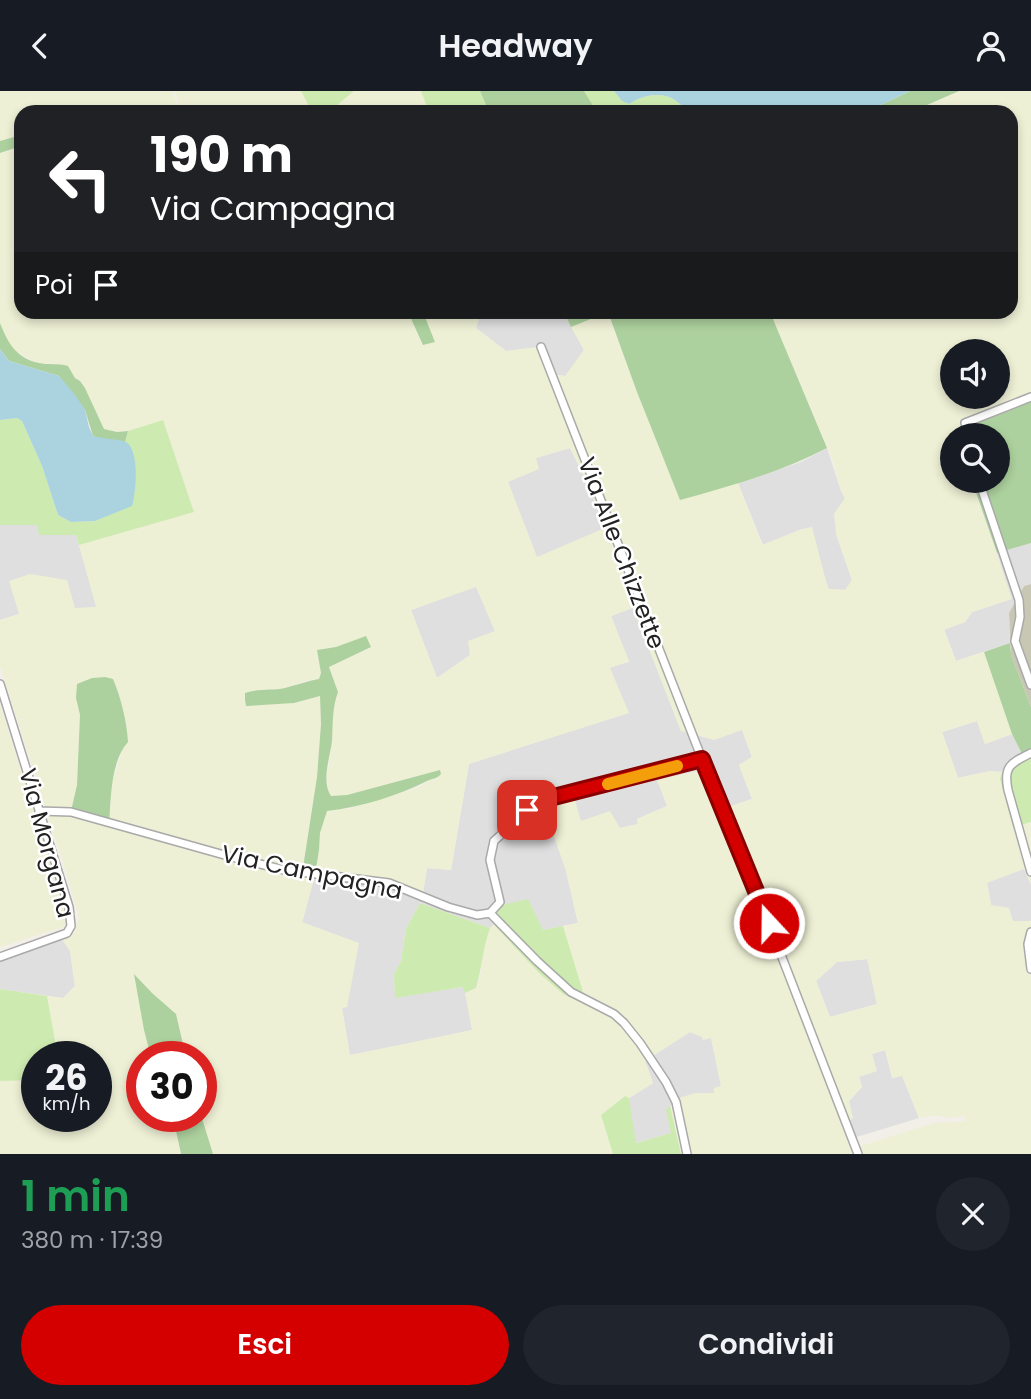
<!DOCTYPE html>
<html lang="it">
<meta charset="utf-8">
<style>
:root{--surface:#171b24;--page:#20242c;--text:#f1f3f6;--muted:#9ea1a6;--accent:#d40000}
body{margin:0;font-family:Poppins,sans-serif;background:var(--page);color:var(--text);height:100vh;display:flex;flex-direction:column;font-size:26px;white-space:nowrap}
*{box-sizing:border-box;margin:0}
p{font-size:23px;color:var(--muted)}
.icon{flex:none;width:38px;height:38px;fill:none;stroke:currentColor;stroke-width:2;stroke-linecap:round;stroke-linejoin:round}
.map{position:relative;height:1063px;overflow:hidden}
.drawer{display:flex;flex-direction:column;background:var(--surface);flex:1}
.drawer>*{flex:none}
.banner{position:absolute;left:14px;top:14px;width:1004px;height:214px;border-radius:21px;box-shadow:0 4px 10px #0003;background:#202124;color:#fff;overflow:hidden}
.tools{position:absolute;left:940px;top:248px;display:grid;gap:14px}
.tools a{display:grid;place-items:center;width:70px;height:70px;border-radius:50%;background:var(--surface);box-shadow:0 4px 10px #0003;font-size:35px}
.speed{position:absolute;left:21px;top:950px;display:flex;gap:14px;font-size:35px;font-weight:700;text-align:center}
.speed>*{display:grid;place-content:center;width:91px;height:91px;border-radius:50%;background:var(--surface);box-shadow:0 4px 10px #0003;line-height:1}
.speed small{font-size:18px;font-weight:400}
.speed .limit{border:10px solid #d22;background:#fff;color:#111}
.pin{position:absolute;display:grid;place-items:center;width:60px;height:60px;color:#fff;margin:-30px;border-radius:14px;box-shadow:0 4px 10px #0006}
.me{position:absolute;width:77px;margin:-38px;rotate:339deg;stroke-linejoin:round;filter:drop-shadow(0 0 5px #0008)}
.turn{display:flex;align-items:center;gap:24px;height:147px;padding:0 21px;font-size:32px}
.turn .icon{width:91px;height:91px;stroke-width:2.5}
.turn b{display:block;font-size:49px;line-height:60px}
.then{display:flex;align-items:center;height:66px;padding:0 21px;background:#0003;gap:14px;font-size:26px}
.round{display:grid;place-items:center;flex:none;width:74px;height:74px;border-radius:37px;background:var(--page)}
.summary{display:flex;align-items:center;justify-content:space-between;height:119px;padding:0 21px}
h1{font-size:42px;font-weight:600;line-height:52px;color:#1e9e55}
.button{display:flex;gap:14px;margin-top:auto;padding:14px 21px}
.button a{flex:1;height:80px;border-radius:42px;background:var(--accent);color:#fff;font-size:28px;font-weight:600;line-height:80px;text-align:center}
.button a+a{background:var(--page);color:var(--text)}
header{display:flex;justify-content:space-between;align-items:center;height:91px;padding:0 21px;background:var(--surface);font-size:32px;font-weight:600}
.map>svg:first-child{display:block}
</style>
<header><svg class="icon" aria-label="back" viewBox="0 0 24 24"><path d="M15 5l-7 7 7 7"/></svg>Headway<svg class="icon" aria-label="person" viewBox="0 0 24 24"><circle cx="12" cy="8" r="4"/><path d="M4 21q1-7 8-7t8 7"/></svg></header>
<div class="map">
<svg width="1031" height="1063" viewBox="0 0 1031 1063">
<rect width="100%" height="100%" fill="#f2efe9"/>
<path fill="#e0dfdf" d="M 481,221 L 566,221 L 566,225 L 584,259 L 566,285 L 549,283 L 538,257 L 506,260 L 476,237 Z
M 570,357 L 589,395 L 606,437 L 537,467 L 508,391 L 536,367 Z
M 827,357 L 841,400 L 845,407 L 836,443 L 852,489 L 846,499 L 829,498 L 802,438 L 763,454 L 738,392 L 801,371 Z
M 0,434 L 37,434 L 40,444 L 76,444 L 97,516 L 19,523 L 0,529 Z
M 1031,452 L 1031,493 L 1024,495 L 1009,522 L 1010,552 L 956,570 L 944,538 L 965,531 L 972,521 L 1011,508 L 997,462 Z
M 476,495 L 495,540 L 470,564 L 437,587 L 411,519 Z
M 633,516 L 681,640 L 742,639 L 752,666 L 739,674 L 752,708 L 716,720 L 658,689 L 667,715 L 637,728 L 638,733 L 620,737 L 609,721 L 566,780 L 578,832 L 543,839 L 496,832 L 490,837 L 420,812 L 406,838 L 401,870 L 394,883 L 395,906 L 464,896 L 473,939 L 350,965 L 342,917 L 302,832 L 315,784 L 352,786 L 423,802 L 427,777 L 451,779 L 469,673 L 543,648 L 610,576 L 629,571 L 611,525 Z
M 977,630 L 985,653 L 1012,643 L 1022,663 L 1001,681 L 990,680 L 958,687 L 942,641 Z
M 1024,778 L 1031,793 L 1031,830 L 1013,830 L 991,814 L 987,791 Z
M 62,848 L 70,860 L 75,895 L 63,907 L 0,898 L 0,868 Z
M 868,868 L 877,913 L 830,926 L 816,890 L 837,871 Z
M 690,941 L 702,946 L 711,946 L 721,995 L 715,1002 L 695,1003 L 672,1042 L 635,1052 L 629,1007 L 653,992 L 645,970 Z
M 885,959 L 892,987 L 902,984 L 919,1027 L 850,1048 L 844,1034 L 849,1010 L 862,996 L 859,986 L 872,963 Z"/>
<path fill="#c7c7b4" d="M 1031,493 L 1031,616 L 1011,564 L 1009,522 L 1024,495 Z"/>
<path fill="#eef0d5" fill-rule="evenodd" d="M 0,0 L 173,0 L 178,21 L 21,21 L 21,44 L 0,50 Z
M 175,0 L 301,0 L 312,21 L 180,21 Z
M 354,0 L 421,0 L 429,21 L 329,21 Z
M 959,0 L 1031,0 L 1031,305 L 961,336 L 962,345 L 952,345 L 952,390 L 972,390 L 1012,508 L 972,521 L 965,531 L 944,539 L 956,570 L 984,561 L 1012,643 L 985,653 L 977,630 L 942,641 L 958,687 L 990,680 L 1001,681 L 1000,688 L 1013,736 L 1031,731 L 1031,793 L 1024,778 L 987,792 L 991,814 L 1009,817 L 1013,830 L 1031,830 L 1031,1063 L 863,1063 L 861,1055 L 918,1037 L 934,1032 L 966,1030 L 964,1025 L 951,1027 L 934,1024 L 919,1027 L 902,985 L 893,987 L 885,959 L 872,963 L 877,980 L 859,986 L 862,996 L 849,1010 L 853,1027 L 845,1034 L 850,1048 L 847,1050 L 852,1063 L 681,1063 L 670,1015 L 676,1010 L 676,1008 L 695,1002 L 714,1002 L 714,997 L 721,995 L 711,947 L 703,949 L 702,946 L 690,941 L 645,970 L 653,992 L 629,1007 L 624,1005 L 601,1024 L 613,1063 L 213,1063 L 201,1024 L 201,966 L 186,966 L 176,923 L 152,902 L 135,884 L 144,939 L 151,966 L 142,966 L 142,1026 L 173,1026 L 181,1063 L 0,1063 L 0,990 L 37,989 L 37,1026 L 96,1026 L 96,966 L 58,966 L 47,905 L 63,907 L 75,895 L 70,860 L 62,848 L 69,846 L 75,841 L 79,827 L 68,788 L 0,575 L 0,529 L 19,523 L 9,490 L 30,483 L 67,489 L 75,517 L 96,516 L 79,454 L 194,420 L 163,329 L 128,340 L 117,341 L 104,338 L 85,297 L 80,290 L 75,287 L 68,275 L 61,273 L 37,272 L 15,260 L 8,253 L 0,232 L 0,62 L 21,55 L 21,220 L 408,221 L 423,254 L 435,250 L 423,221 L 481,221 L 476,237 L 506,260 L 538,256 L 549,283 L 565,285 L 584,259 L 571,236 L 607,221 L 637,301 L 680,409 L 738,392 L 762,454 L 802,438 L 812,436 L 828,498 L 845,499 L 852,489 L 836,443 L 834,423 L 845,407 L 841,400 L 833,370 L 770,221 L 1012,220 L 1012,21 L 911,21 ZM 952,261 L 998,261 L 998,306 L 952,306 ZM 570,357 L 589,395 L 605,437 L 537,466 L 508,391 L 539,378 L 536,367 ZM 476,496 L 495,540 L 468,550 L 470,564 L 437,587 L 411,519 ZM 633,517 L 681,640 L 714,649 L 742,639 L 752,666 L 739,674 L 752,708 L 716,720 L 697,680 L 657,689 L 667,715 L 637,728 L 638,733 L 620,737 L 610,720 L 581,730 L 574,706 L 543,714 L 566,780 L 578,832 L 563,835 L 587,913 L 539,882 L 494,834 L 490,837 L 485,853 L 481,880 L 477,897 L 465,902 L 472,939 L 350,964 L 342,917 L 347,916 L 359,852 L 302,831 L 315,784 L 381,792 L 423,802 L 427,777 L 451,779 L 469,673 L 629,622 L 610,577 L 629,570 L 611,525 ZM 366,546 L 367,559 L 329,575 L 338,601 L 334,609 L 331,637 L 332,650 L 327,687 L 328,701 L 331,705 L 347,704 L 439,679 L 441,683 L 437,688 L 430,689 L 419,696 L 351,717 L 327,720 L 320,742 L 319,759 L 315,783 L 302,783 L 317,686 L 321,633 L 320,605 L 294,612 L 247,615 L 262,598 L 272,599 L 285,597 L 309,589 L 319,588 L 321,582 L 317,559 L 336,556 ZM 113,588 L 118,600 L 128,640 L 112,692 L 109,734 L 91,730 L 71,720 L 77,694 L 80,624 L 76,607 ZM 867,868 L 877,913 L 830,926 L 816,890 L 837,871 Z
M 0,613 L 67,828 L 66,833 L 63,836 L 0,856 Z"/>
<path fill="#cdebb0" d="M 301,0 L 354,0 L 329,21 L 312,21 Z
M 421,0 L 480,0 L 489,21 L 429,21 Z
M 584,0 L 614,0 L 622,10 L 629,13 C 650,0 674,0 686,21 L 597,21 Z
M 17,327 L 22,330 L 42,375 L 58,424 L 71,431 L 95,430 L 131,415 L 130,356 L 125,351 L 128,340 L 163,329 L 194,421 L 79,454 L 76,444 L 39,444 L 37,434 L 0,434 L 0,329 Z
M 1031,664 L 1031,731 L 1013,736 L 1000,688 C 1002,673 1019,669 1031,664 Z
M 528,808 L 543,839 L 563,835 L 587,914 L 563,903 L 539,882 L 494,834 L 496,832 L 497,815 Z
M 420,812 L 490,837 C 483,856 482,877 476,897 L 465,902 L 463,896 L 395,907 L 394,883 L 401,870 L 406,838 Z
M 0,898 L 47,905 L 58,966 L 37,966 L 37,989 L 0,990 Z
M 625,1005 L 629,1007 L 636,1052 L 671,1042 L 666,1019 L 670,1015 L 681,1063 L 613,1063 L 601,1024 Z"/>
<path fill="#add19e" d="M 480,0 L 584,0 L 597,21 L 489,21 Z
M 910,0 L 959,0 L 911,21 L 866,21 Z
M 21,44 L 21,55 L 0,62 L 0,50 Z
M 408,221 L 423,221 L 435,251 L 423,254 Z
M 566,221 L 770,221 L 827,357 C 781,381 730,395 680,409 L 637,301 L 608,221 L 571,236 L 566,225 Z
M 0,232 C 8,252 16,267 39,272 C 48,274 58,272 68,275 L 75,287 L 80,290 L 85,297 L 104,338 L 117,341 L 128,340 L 125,351 L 101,348 L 93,345 L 85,319 L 59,285 L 9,270 L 0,258 Z
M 1031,305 L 1031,452 L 997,462 L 972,390 L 998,390 L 998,345 L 962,345 L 961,336 L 963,332 Z
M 366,545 L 371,556 L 329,576 L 338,601 C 332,617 333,633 332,650 C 330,667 321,690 331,705 L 347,704 L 440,679 L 441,683 C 437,688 434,687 427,690 C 397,705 361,716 327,720 L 320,742 L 319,759 L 315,784 L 302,783 L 317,686 L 321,633 L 320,605 L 294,612 L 246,615 L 245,609 L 245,602 C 259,597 271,600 285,597 C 297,594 307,590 319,588 L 321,582 L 317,559 L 336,556 Z
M 1010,552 L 1011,564 L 1031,616 L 1031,661 L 1022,663 L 1012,643 L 984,561 Z
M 105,586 L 113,588 C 121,607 127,631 128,651 C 110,671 111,709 109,735 L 68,725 L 71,720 L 77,694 L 80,624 L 76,607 L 77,593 L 92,587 Z
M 134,883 L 152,902 L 176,923 L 186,966 L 151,966 L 144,939 Z
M 201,1024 L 213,1063 L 181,1063 L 173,1026 L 201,1026 Z"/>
<path fill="#aad3df" d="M 614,0 L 910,0 L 866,21 L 686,21 C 674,0 650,0 629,13 L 622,10 Z
M 0,258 L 9,270 L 59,285 L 76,305 L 85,319 L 89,336 L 93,345 C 102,348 119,348 126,351 C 140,359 136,402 132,415 L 95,430 L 71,431 L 58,424 L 42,375 L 22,330 L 17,327 L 0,329 Z"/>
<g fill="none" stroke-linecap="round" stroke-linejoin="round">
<g stroke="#a9a9a9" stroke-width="10">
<path id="minor" d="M 541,256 L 702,668 L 751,786 L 858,1063
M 968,345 L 965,332 L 1031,306
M 979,390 L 1019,509 L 1020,526 L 1015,550 L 1031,594
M 0,593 L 69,816 L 71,835 L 67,842 L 0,866
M 1031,662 C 1011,672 1003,675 1008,699 L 1031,781
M 39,720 L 71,721 L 228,765 L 284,779 L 389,792 L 448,816 L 477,824 L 490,822 L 500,811 L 490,769 L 494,750 L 538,710 L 702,668
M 490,822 L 537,870 L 571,901 L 614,923 L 624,932 L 640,952 L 666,991 L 676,1011 L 687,1063
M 1031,841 L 1028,853 L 1031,878"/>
</g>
<use href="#minor" stroke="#fff" stroke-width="7"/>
</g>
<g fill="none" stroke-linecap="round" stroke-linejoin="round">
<g stroke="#8a0000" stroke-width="18">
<path id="route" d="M 527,719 L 538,710 L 702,668 L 769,832"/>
</g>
<use href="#route" stroke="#d40000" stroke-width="12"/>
<path stroke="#f59e0b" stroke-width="12" d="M 608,693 L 677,675"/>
</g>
<g text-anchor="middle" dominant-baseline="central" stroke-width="5" stroke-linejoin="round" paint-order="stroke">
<g font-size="24" fill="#222" stroke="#fff">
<text transform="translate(622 462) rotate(69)">Via Alle Chizzette</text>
<text transform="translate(47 752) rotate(75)">Via Morgana</text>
<text transform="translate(312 781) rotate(12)">Via Campagna</text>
</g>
</g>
</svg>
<div class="tools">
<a><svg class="icon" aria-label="sound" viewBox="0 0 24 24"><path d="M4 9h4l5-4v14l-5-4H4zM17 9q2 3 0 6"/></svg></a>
<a><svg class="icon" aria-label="search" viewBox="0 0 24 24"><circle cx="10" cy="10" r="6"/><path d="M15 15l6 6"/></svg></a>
</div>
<div class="speed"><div>26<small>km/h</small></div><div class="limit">30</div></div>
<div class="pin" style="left:527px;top:719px;background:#d93025"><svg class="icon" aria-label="arrive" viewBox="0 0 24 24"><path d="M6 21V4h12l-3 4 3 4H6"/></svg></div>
<svg class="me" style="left:769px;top:832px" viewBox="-20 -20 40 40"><circle r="17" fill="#d40000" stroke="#fff" stroke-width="3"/><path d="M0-11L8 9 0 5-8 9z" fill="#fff"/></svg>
<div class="banner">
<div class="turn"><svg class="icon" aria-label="left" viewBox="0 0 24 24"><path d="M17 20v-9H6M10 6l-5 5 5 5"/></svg><div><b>190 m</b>Via Campagna</div></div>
<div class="then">Poi<svg class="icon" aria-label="arrive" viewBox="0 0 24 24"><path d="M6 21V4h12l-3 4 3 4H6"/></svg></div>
</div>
</div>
<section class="drawer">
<div class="summary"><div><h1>1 min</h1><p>380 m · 17:39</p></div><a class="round"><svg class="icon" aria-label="close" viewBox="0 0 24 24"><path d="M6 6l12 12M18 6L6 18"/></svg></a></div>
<div class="button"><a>Esci</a><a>Condividi</a></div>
</section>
